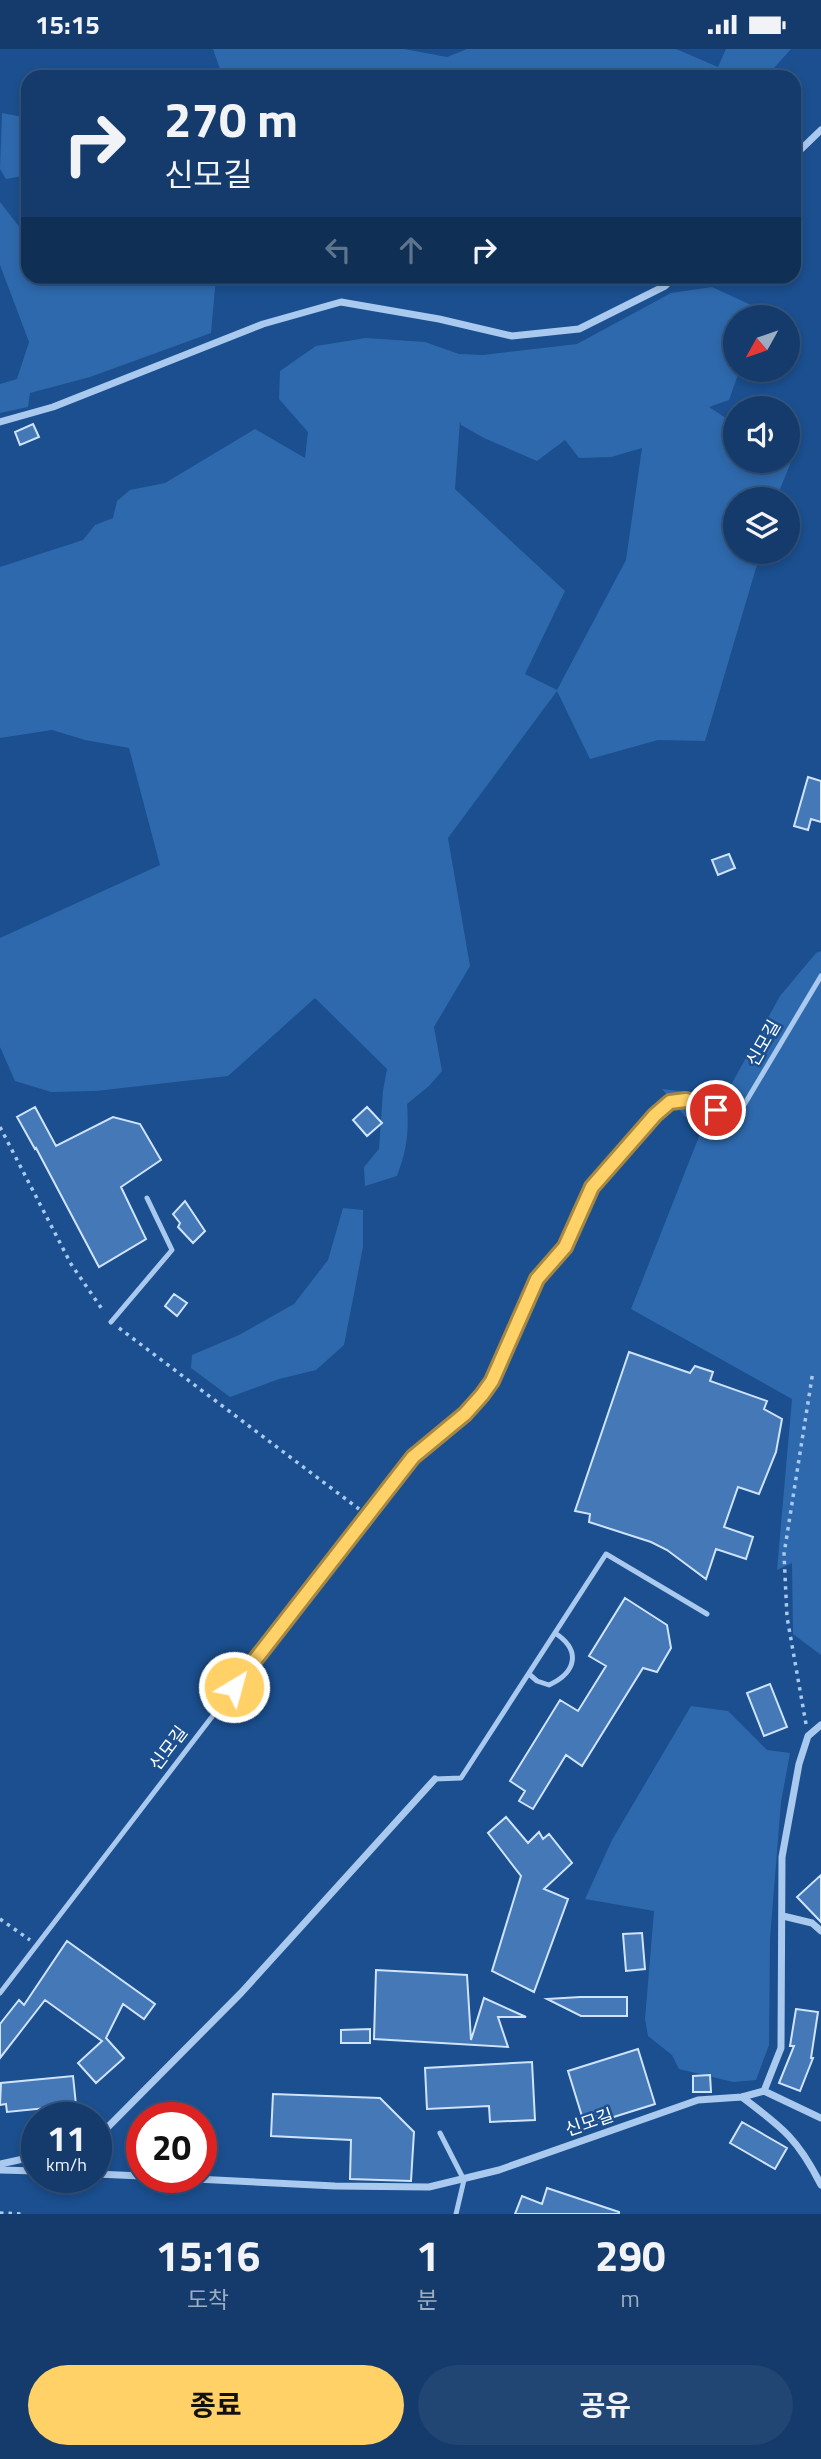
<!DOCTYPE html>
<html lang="ko">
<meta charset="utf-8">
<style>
:root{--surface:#143b6b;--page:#214673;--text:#f1f3f6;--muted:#9dadc1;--line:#33557e;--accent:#ffd166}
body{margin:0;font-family:"Titillium Web","Noto Sans KR",sans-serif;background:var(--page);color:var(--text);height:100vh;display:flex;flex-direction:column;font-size:26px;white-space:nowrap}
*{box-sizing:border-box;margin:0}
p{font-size:23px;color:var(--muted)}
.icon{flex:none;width:38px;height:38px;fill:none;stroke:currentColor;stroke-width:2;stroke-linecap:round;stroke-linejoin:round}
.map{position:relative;height:2165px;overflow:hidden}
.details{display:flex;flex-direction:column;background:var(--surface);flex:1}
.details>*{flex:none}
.guide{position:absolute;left:21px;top:21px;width:780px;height:214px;border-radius:21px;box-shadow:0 4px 10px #0003,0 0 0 2px var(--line);background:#143b6b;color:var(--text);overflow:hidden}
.needle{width:46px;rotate:230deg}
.fabs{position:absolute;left:723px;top:256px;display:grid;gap:14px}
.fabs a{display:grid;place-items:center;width:77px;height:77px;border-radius:50%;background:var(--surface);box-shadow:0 4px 10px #0003,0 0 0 2px var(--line);font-size:35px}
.speed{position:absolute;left:21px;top:2053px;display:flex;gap:14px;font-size:35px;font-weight:700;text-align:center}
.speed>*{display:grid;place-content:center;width:91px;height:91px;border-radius:50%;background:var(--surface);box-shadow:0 4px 10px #0003,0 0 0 2px var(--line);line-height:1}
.speed small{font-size:18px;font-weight:400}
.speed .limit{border:10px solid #d22;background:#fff;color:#111}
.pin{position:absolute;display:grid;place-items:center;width:60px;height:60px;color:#fff;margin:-30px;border:4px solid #fff;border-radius:50%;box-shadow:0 2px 7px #0007}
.me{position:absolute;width:77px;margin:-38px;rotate:37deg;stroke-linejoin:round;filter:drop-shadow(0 0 5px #0008)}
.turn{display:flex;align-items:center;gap:24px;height:147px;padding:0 28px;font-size:32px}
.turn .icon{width:91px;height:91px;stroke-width:2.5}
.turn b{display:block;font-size:49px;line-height:60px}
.lanes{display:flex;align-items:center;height:66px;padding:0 28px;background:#0003;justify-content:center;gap:35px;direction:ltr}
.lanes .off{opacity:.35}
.eta{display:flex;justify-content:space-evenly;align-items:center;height:119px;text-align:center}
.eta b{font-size:42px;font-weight:700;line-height:49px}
.primary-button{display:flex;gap:14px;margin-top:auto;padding:14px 28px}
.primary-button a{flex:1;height:80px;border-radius:42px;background:var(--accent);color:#111;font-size:28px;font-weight:700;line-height:80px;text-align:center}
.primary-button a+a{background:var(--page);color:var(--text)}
.status{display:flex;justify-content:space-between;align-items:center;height:49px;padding:0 35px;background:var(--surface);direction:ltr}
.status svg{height:19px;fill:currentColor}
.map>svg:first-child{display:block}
</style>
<div class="status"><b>15:15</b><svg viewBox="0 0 49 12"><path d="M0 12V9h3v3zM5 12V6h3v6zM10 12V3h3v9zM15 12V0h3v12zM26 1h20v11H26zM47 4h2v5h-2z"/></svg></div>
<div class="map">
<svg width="821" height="2165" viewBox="0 0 821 2165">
<rect width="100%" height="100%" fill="#1b4f8f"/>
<path fill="#2e69ad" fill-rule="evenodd" d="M 213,0 L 404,0 L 447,8 L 467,0 L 676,0 L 718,18 L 726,0 L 791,0 L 766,28 L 242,28 L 221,23 Z
M 2,64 L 28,69 L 28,126 L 6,130 L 0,120 Z
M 0,153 L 24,184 L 28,194 L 28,228 L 216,228 L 211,284 L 90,328 L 30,344 L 28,358 L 0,364 L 0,335 L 17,330 L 29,293 L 0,216 Z
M 712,238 L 751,256 L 763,268 L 735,268 L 735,320 L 740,320 L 729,351 L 709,358 L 735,375 L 735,411 L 788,411 L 791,413 L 776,450 L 735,450 L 735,502 L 761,502 L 705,692 L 658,691 L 590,710 L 557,642 L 448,789 L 470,917 L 434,978 L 442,1022 L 429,1037 L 407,1055 C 409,1083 407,1101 397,1127 L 365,1137 L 364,1118 L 379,1100 L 383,1042 L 387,1020 L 315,949 L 228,1027 L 96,1042 L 51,1043 L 15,1032 L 0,998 L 0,889 L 160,816 L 129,699 L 85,691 L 52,681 L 0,689 L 0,518 L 83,491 L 95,476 L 113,469 L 117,452 L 130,441 L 165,434 L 255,380 L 305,409 L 308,383 L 279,350 L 280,322 L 316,297 L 366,289 L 425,293 L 459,305 L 483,306 L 577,295 L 671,244 ZM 460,372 L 461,376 L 484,389 L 537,412 L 565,391 L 579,409 L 611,408 L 642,399 L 626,511 L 557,641 L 525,625 L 565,542 L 455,440 Z
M 821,902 L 821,1606 L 793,1585 L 792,1514 L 777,1521 L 792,1350 L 631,1260 L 700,1085 L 662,1040 L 725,1047 L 780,947 L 816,904 Z
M 343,1159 L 363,1161 L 363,1198 L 344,1296 L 316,1321 L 279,1330 L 230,1348 L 191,1319 L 192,1306 L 239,1286 L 294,1255 L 328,1211 Z
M 691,1657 L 728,1662 L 767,1701 L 790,1704 L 781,1753 L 770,1890 L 769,1996 L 756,2031 L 733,2033 L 679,2020 L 672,2006 L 648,1987 L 645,1970 L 654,1862 L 585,1850 L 612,1791 Z"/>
<path fill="#4478b7" stroke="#cfe3fa" stroke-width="2" d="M 33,375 L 39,388 L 20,396 L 15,383 Z
M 808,728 L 821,732 L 821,773 L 811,770 L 808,781 L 794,777 Z
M 729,805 L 735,819 L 718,826 L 712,811 Z
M 35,1058 L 56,1097 L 113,1068 L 140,1075 L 161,1111 L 121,1138 L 146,1190 L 99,1218 L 36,1099 L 35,1100 L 17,1068 Z
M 367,1058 L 382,1074 L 367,1087 L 353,1071 Z
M 185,1152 L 205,1182 L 193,1194 L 178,1178 L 180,1174 L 173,1165 Z
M 174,1245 L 187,1254 L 177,1267 L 165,1257 Z
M 629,1303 L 690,1324 L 695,1317 L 713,1323 L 710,1332 L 767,1352 L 764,1360 L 782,1370 L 776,1403 L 759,1445 L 738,1438 L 724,1478 L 753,1488 L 746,1510 L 716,1500 L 706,1530 L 667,1501 L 651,1493 L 589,1473 L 590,1465 L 575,1462 Z
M 625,1549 L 667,1576 L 671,1599 L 657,1623 L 643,1619 L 582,1717 L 566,1706 L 533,1760 L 519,1752 L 525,1742 L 510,1732 L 560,1651 L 578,1662 L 606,1617 L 589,1607 Z
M 770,1635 L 787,1678 L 764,1687 L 747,1644 Z
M 506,1768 L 528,1794 L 539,1783 L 543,1790 L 549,1785 L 572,1814 L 544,1840 L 568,1850 L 534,1943 L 492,1922 L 521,1827 L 488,1784 Z
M 821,1826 L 821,1873 L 797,1848 Z
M 642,1884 L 645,1920 L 626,1922 L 623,1885 Z
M 67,1892 L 155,1955 L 144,1970 L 123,1955 L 106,1989 L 124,2009 L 96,2034 L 78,2014 L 102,1992 L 45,1951 L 0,2009 L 0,1975 L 19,1951 L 24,1956 Z
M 376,1921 L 467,1926 L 471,1991 L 484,1949 L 526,1968 L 498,1968 L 508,1998 L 374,1990 Z
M 580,1948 L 627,1948 L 627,1967 L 581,1967 L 547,1950 Z
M 796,1960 L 818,1963 L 811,2009 L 813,2009 L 800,2042 L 779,2034 L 794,1997 L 790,1997 Z
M 370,1980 L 370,1994 L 341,1994 L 341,1981 Z
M 638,2000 L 655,2055 L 585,2077 L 568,2022 Z
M 532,2013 L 535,2071 L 490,2073 L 489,2057 L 427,2060 L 425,2019 Z
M 710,2026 L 711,2043 L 693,2043 L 693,2027 Z
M 73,2027 L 76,2056 L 7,2063 L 6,2055 L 0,2056 L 1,2034 Z
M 273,2045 L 380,2049 L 414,2083 L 411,2132 L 350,2130 L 351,2091 L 271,2087 Z
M 742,2073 L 787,2099 L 775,2120 L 730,2094 Z
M 547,2139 L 619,2163 L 619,2165 L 515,2165 L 522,2147 L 542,2155 Z"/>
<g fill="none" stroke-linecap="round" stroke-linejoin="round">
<path stroke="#a9c9ee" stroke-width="3.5" stroke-dasharray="3.5 5" stroke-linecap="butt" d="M 0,1078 L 71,1215 L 104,1263
M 119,1279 L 359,1460
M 806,1675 L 787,1568 L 784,1505 L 813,1322
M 0,1870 L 30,1891
M 0,2164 L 23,2165"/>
<path stroke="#a9c9ee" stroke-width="5" d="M 111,1273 L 172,1201 L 147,1149
M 529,1625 L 537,1632 L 549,1636 C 577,1623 581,1601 555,1584
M 435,1730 L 461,1729 L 606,1505 L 707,1565
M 0,1944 L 396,1428 C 425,1393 467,1371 492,1331 L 537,1230 L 565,1198 L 592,1138 L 628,1096 L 670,1053 L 686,1051 L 716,1061 L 729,1063 L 744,1056 L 821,927
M 440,2084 L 464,2131 L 456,2165"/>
<path stroke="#a9c9ee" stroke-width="7" d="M 794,107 L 821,81
M 0,373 L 53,358 L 263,275 L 341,253 L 439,270 L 512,287 L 579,280 L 665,237 L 674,228
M 783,1867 L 812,1874 L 821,1882
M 764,2042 L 781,1999 L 782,1808 L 799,1715 L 808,1687 L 821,1676
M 742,2048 C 783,2079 798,2090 821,2136
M 96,2090 L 241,1944 L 435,1730
M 0,2115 L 37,2107
M 0,2121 L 37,2122
M 96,2125 L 142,2127
M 155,2128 L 335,2137 L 429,2138 L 499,2121 L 698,2051 L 742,2048 L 764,2042 L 821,2069"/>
</g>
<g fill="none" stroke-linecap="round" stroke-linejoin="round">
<g stroke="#a68842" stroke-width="18">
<path id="route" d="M 234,1638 L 413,1408 L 465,1365 L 482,1346 L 492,1332 L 537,1230 L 565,1198 L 592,1138 L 655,1066 L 670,1053 L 686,1051 L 716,1061"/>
</g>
<use href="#route" stroke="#ffd166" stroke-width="12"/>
</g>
<g text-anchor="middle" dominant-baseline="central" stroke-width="5" stroke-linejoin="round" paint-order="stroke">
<g font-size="18" fill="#fff" stroke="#1b4f8f">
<text transform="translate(763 994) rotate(-60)">신모길</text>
<text transform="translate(168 1699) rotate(-53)">신모길</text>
<text transform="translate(589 2073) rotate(-19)">신모길</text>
</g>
</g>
</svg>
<div class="fabs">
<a><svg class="needle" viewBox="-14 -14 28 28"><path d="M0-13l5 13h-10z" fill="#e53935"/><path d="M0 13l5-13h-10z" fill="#9dadc1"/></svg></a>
<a><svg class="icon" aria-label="sound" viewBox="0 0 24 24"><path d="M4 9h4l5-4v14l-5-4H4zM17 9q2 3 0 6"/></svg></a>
<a><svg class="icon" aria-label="layers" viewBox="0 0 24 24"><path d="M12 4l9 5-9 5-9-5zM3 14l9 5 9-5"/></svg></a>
</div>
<div class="speed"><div>11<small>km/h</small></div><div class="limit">20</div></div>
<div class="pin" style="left:716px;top:1061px;background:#d93025"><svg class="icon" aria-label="arrive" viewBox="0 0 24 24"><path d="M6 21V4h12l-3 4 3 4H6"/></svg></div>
<svg class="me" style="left:234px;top:1638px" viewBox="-20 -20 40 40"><circle r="17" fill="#ffd166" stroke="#fff" stroke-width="3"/><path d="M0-11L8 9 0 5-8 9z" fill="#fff"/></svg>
<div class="guide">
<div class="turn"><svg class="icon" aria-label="right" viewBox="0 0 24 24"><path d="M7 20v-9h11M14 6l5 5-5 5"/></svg><div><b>270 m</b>신모길</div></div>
<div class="lanes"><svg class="icon off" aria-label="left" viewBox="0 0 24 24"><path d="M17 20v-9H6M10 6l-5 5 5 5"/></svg><svg class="icon off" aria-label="ahead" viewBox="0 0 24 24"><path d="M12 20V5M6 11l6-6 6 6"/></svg><svg class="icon" aria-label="right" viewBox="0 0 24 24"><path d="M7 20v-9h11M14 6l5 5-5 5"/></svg></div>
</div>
</div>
<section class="details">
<div class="eta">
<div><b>15:16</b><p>도착</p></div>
<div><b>1</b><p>분</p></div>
<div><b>290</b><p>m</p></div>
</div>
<div class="primary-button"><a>종료</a><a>공유</a></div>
</section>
